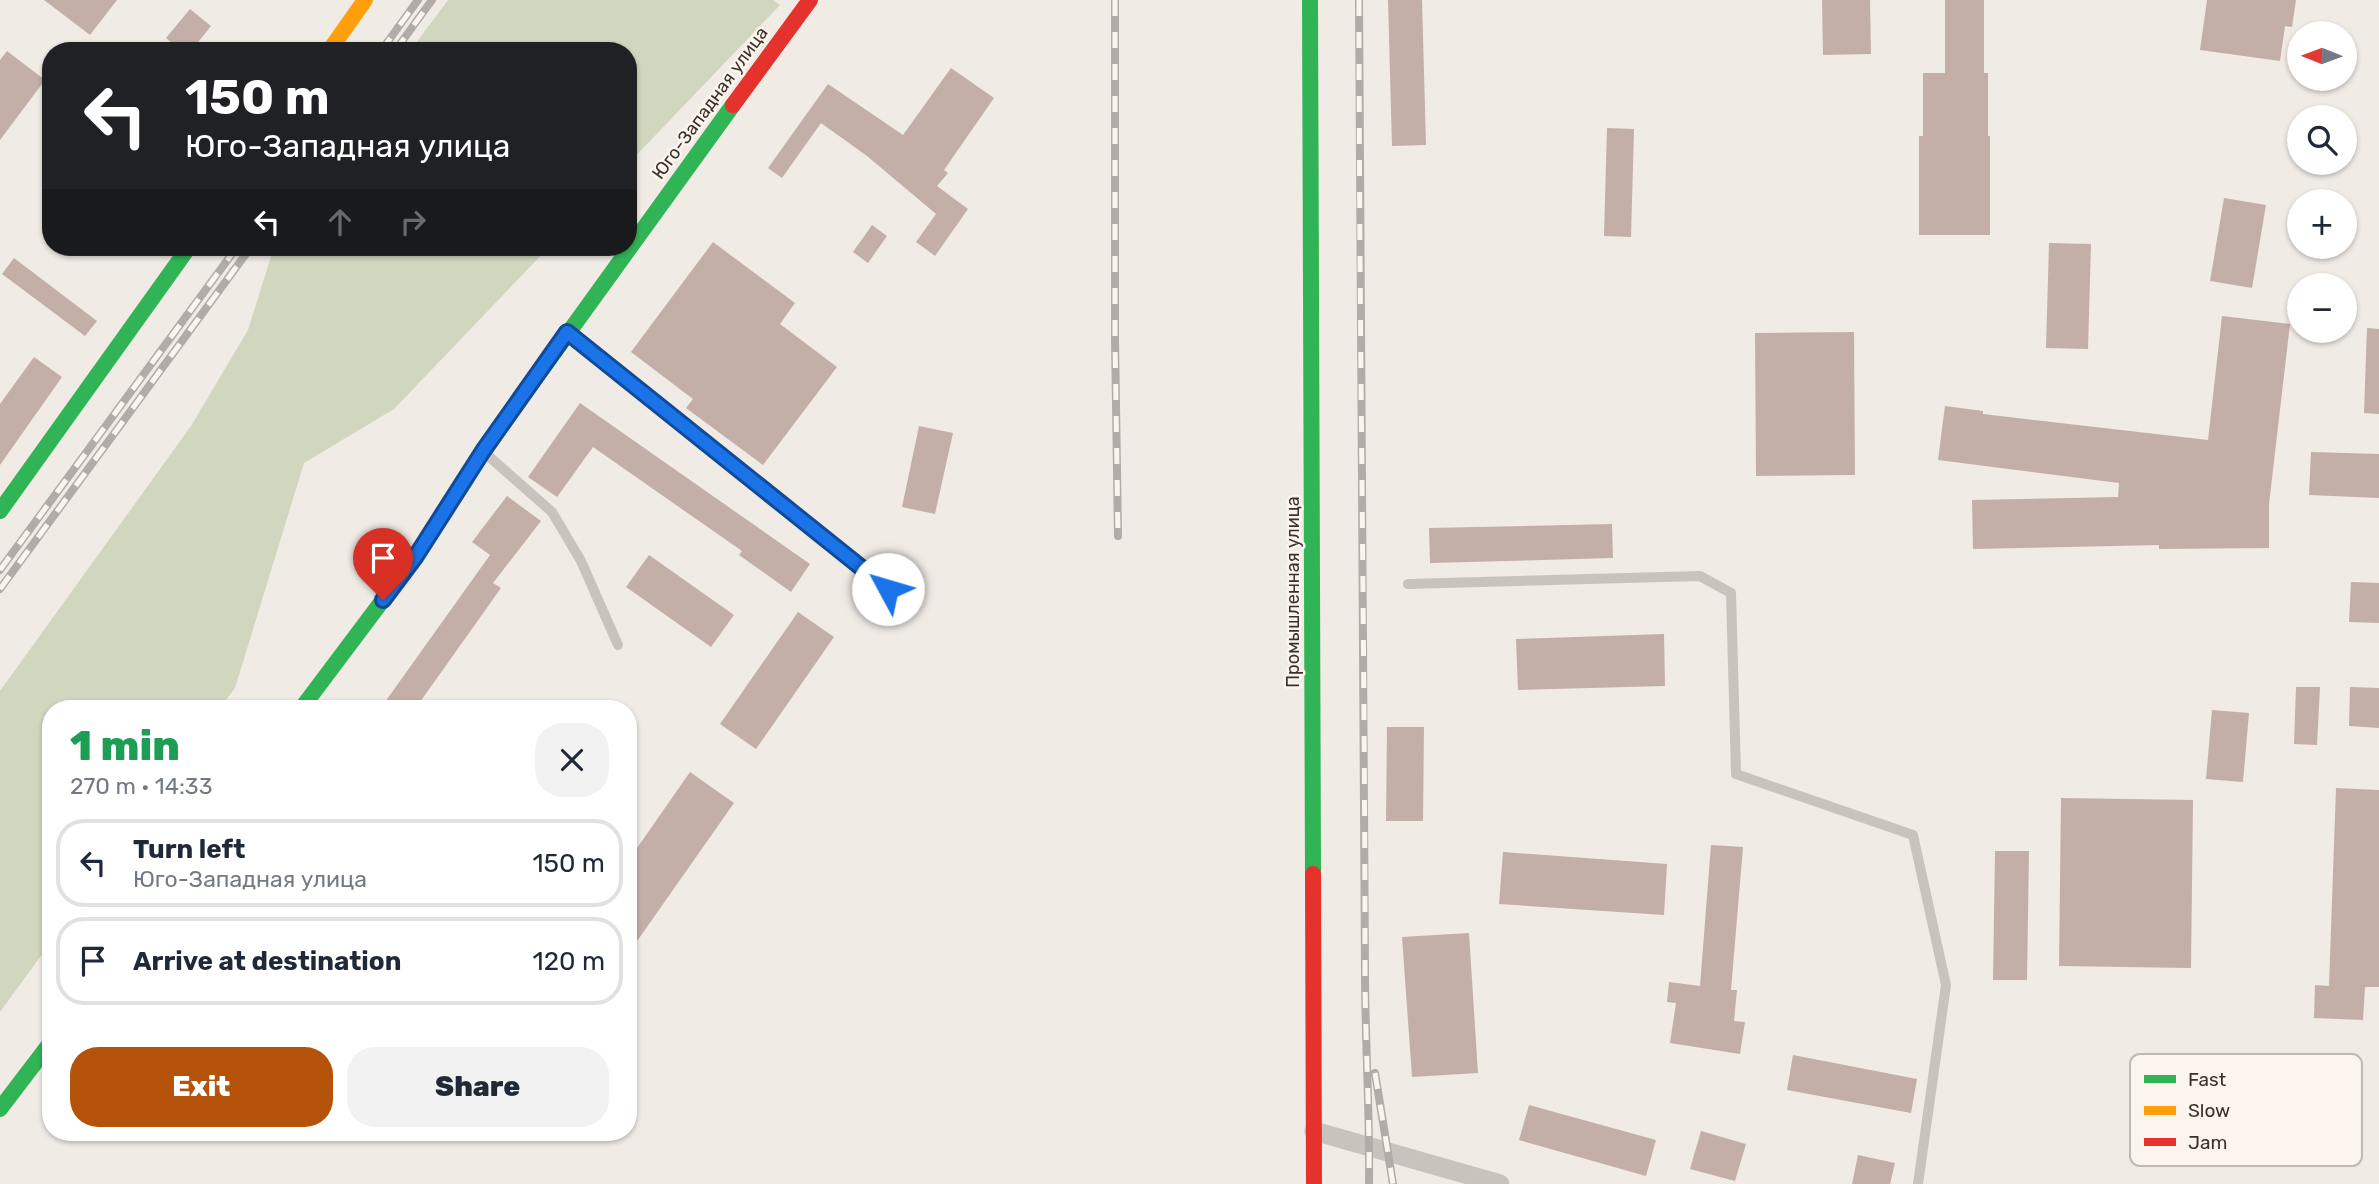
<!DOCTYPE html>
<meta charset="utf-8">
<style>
:root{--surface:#fff;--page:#f2f2f3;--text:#1f2937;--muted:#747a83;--line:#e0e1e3;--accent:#b45309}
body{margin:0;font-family:Rubik,sans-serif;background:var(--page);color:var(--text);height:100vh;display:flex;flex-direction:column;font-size:26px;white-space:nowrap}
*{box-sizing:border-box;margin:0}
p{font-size:23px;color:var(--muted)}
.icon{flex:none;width:38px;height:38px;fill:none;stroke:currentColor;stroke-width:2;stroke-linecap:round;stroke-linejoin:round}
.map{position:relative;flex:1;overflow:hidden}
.sheet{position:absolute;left:42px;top:700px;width:595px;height:441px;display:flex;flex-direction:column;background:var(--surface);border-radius:28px;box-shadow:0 2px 5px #0004}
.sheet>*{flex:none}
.banner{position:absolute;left:42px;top:42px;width:595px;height:214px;border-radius:28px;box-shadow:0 2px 5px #0004;background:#202124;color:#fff;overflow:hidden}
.needle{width:46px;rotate:271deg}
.tools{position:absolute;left:2287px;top:21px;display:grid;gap:14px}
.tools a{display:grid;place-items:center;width:70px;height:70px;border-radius:50%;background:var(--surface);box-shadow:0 2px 5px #0004;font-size:35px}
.pin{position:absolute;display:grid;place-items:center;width:60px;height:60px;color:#fff;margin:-72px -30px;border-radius:50% 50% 50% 0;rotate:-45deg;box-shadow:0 0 7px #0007}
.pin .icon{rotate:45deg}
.me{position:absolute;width:77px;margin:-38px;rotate:309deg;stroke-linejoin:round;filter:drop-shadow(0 0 5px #0008)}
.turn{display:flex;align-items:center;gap:24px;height:147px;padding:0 28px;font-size:32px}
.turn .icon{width:91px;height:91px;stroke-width:2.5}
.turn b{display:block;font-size:49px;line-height:60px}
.lanes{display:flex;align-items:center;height:66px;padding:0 28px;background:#0003;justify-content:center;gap:35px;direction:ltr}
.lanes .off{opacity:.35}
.round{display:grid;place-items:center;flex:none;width:74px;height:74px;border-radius:28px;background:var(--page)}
.headline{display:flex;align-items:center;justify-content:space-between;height:119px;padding:0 28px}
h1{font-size:42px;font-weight:800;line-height:52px;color:#1e9e55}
.action{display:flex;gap:14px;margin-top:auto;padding:14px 28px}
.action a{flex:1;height:80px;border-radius:28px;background:var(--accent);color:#fff;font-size:28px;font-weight:800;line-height:80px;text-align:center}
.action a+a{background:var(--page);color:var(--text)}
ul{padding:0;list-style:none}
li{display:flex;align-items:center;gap:21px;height:88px;margin:0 14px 10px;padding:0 14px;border:4px solid var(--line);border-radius:28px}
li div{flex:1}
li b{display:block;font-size:26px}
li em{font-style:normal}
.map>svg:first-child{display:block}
</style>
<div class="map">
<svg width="2379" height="1184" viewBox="0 0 2379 1184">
<rect width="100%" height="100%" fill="#f0ebe5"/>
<path fill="#d1d6bf" d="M 448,0 L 773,0 L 780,5 L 628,164 L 628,51 L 410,51 Z
M 274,247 L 549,247 L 394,409 L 304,463 L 235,688 L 219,709 L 51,709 L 51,942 L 0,1012 L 0,691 L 191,426 L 248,330 Z"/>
<path fill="#c3afa7" d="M 44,0 L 117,0 L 90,35 Z
M 1388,0 L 1422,0 L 1426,145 L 1392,146 Z
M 1822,0 L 1870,0 L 1871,54 L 1823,55 Z
M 1945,0 L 1984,0 L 1984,73 L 1988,73 L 1988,136 L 1990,136 L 1990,235 L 1919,235 L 1919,136 L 1923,136 L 1923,73 L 1945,73 Z
M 2207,0 L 2296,0 L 2292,27 L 2285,26 L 2280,61 L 2200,50 Z
M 190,9 L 211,26 L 191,51 L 181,51 L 166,38 Z
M 7,51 L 45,80 L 0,140 L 0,60 Z
M 951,68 L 994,98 L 944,170 L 948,173 L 937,186 L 968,209 L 935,256 L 916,242 L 936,214 L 867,156 L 821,123 L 782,178 L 768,168 L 828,84 L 903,135 Z
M 1607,128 L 1634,129 L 1631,237 L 1604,236 Z
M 2224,198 L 2266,205 L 2252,288 L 2210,281 Z
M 872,225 L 887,236 L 868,263 L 853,252 Z
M 713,242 L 795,303 L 780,324 L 837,367 L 763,465 L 686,408 L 693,399 L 631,352 Z
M 2049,243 L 2091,244 L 2088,349 L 2046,348 Z
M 14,258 L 97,321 L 85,336 L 2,274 Z
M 2222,316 L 2290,324 L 2269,504 L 2269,548 L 2159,549 L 2159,545 L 1973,549 L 1972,500 L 2118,497 L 2119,483 L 1938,460 L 1945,406 L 1983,411 L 1983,414 L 2208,440 Z
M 2367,328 L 2379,329 L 2379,414 L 2364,413 Z
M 1854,332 L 1855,475 L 1756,476 L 1755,333 Z
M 34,357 L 62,377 L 0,465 L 0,404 Z
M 580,403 L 810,564 L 791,592 L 739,555 L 742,551 L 593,447 L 557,497 L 528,477 Z
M 919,426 L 953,433 L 935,514 L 902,507 Z
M 2311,452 L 2379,454 L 2379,498 L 2309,495 Z
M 507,496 L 541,521 L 493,583 L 501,588 L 415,709 L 380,709 L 490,555 L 472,542 Z
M 1612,524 L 1613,558 L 1430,563 L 1429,528 Z
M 649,555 L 734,615 L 711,647 L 626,587 Z
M 2351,582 L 2379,583 L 2379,623 L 2349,622 Z
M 798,612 L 834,637 L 756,749 L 720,724 Z
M 1664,634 L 1665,686 L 1518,690 L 1516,639 Z
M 2296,687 L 2320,687 L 2317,745 L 2294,744 Z
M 2350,687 L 2379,688 L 2379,728 L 2349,726 Z
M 2212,710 L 2249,713 L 2243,782 L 2206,779 Z
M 1387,727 L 1424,727 L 1423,821 L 1386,821 Z
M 690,772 L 734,803 L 628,954 L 628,861 Z
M 2336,788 L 2379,790 L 2379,987 L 2365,987 L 2363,1020 L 2314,1018 L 2315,985 L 2329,986 Z
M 2061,798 L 2193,800 L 2191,968 L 2059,966 Z
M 1711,845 L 1743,847 L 1731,990 L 1737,990 L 1734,1021 L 1745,1022 L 1740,1054 L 1670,1043 L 1676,1003 L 1667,1002 L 1669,982 L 1700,986 Z
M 1995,851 L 2029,851 L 2027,980 L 1993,980 Z
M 1503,852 L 1667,864 L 1664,915 L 1499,904 Z
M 1469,933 L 1478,1073 L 1412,1077 L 1402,937 Z
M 1793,1055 L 1917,1079 L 1911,1113 L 1787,1090 Z
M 1529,1105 L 1656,1140 L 1646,1176 L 1519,1140 Z
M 1701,1131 L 1746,1144 L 1735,1181 L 1690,1169 Z
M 1858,1155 L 1895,1163 L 1890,1184 L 1852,1184 Z"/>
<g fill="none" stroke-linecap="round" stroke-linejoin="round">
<path stroke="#c9c3be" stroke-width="10" d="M 570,334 L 888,589
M 485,453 L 552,512 L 581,561 L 618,645
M 1408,584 L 1700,576 L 1731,593 L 1736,774 L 1913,835 L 1946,985 L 1918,1184"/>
<path stroke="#c9c3be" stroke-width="19" d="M 1314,1131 L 1500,1184"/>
<path stroke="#30b455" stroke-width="16" d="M 1310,0 L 1313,874
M 0,511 L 189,247
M 301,709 L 416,556 L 483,451 L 733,105
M 0,1109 L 51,1042"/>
<path stroke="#ff9f0a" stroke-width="16" d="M 329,51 L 365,0"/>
<path stroke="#e5322d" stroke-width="16" d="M 733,105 L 810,0
M 1313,874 L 1314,1184"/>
<g stroke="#b1aca8" stroke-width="8">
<path id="rail" d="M 1115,0 L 1115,339 L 1118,536
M 1359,0 C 1359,323 1365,647 1365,970 C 1365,1041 1370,1113 1369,1184
M 381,51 L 418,0
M 395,51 L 432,0
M 0,570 L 237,247
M 0,589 L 251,247
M 1375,1073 L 1393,1184"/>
</g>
<use href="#rail" stroke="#fbf5ee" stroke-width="5" stroke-dasharray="16" stroke-linecap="butt"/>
</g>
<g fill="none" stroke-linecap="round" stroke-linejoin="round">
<g stroke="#114b97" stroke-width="18">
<path id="route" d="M 383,600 L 416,556 L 483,451 L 567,332 L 888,589"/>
</g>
<use href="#route" stroke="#1a73e8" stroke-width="12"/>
</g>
<g text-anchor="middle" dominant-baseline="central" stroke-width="5" stroke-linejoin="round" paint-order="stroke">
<g font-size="18" fill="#3b302b" stroke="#fbf5ee">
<text transform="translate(710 103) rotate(-54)">Юго-Западная улица</text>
<text transform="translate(1293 592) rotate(-90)">Промышленная улица</text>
</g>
</g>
<rect x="2130" y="1054" width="232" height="112" rx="10" fill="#fbf5ee" stroke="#c1bab4" stroke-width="2"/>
<rect x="2144" y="1075" width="32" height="8" fill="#30b455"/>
<rect x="2144" y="1106" width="32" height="9" fill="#ff9f0a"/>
<rect x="2144" y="1138" width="32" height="8" fill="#e5322d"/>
<g font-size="19" fill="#3b302b">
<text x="2188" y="1086">Fast</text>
<text x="2188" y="1117">Slow</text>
<text x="2188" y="1149">Jam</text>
</g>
</svg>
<div class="tools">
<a><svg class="needle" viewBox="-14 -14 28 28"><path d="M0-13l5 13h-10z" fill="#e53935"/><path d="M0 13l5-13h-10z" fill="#747a83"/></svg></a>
<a><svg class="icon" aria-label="search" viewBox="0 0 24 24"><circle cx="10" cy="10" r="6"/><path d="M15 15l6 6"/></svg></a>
<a>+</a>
<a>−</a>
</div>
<div class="pin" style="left:383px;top:600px;background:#d93025"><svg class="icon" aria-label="arrive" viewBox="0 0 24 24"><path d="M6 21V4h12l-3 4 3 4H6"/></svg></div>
<svg class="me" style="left:888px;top:589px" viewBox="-20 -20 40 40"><circle r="19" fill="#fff"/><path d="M0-13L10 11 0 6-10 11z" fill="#1a73e8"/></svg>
<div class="banner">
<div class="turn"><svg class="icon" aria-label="left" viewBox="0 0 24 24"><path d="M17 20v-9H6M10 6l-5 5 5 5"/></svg><div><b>150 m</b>Юго-Западная улица</div></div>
<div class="lanes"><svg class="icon" aria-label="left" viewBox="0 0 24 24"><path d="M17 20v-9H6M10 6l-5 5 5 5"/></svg><svg class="icon off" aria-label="ahead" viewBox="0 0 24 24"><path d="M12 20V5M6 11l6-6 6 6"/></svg><svg class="icon off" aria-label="right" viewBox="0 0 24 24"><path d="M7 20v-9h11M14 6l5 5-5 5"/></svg></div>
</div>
<section class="sheet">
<div class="headline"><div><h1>1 min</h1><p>270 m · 14:33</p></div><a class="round"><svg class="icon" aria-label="close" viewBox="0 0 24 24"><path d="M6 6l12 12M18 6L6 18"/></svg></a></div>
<ul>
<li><svg class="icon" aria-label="left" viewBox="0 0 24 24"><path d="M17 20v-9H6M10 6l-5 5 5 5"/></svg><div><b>Turn left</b><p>Юго-Западная улица</p></div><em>150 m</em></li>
<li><svg class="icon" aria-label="arrive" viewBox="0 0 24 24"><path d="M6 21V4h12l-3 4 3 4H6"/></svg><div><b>Arrive at destination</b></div><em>120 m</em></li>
</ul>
<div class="action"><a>Exit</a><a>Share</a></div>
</section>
</div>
